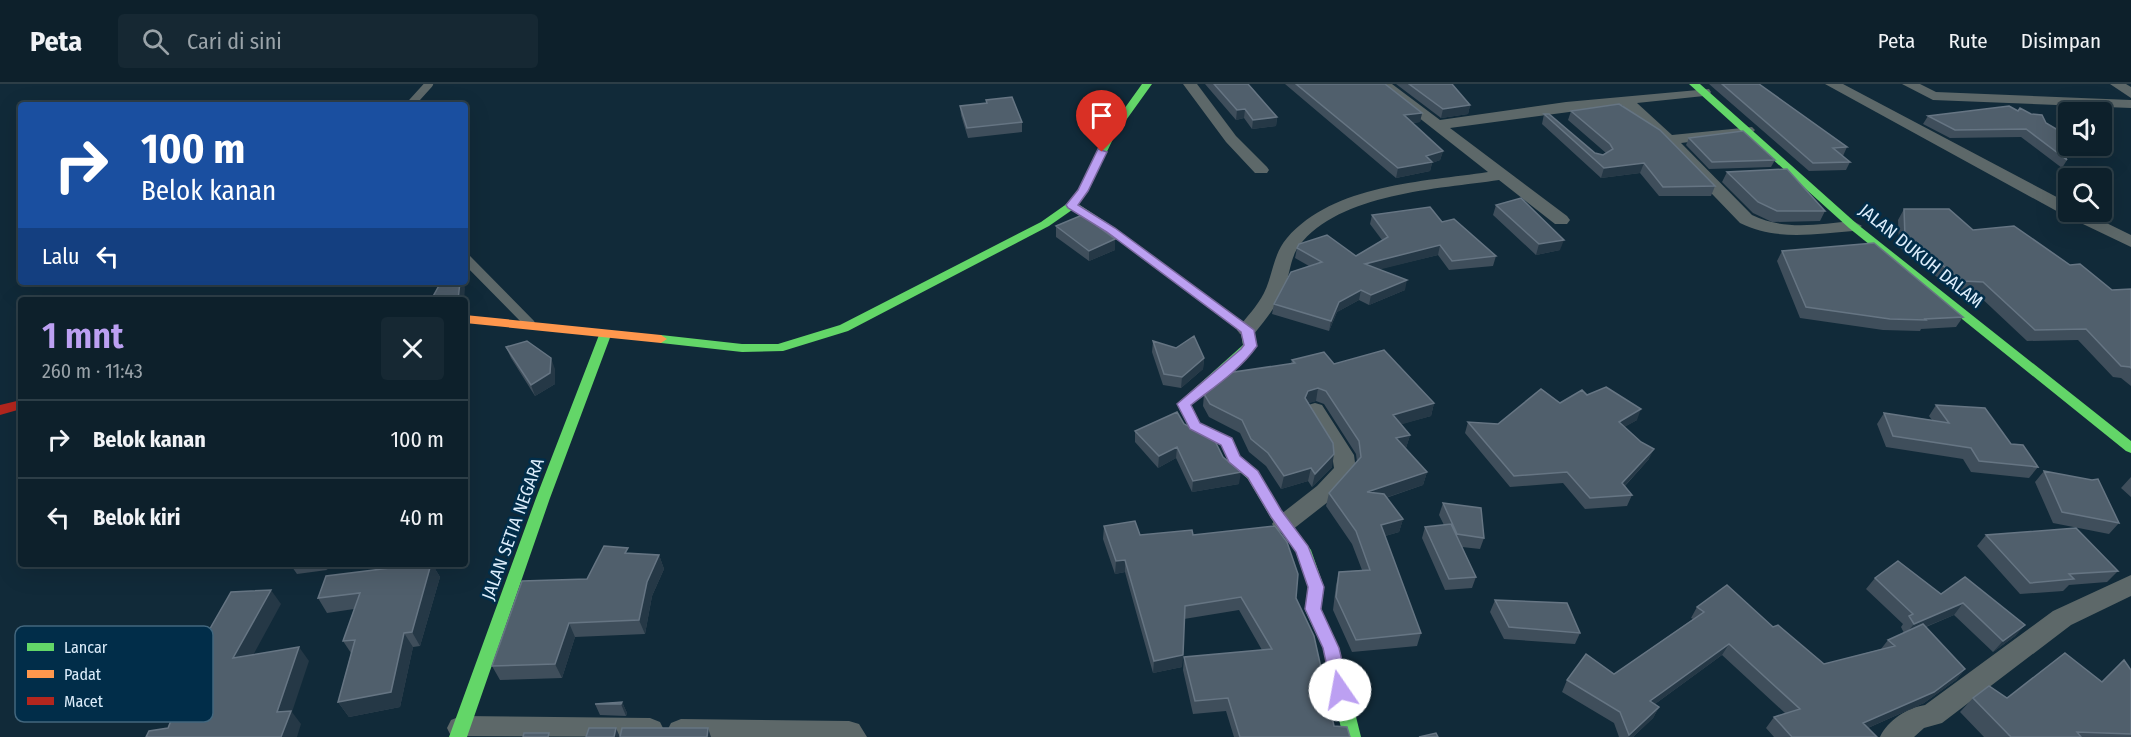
<!DOCTYPE html>
<html lang="id">
<meta charset="utf-8">
<style>
:root{--surface:#0d202b;--page:#162833;--text:#f1f3f6;--muted:#9aa3a9;--line:#2d3e47;--accent:#bca0f2}
body{margin:0;font-family:"Fira Sans Condensed",sans-serif;background:var(--page);color:var(--text);height:100vh;display:flex;flex-direction:column;font-size:22px;white-space:nowrap}
*{box-sizing:border-box;margin:0}
p{font-size:20px;color:var(--muted)}
.icon{flex:none;width:33px;height:33px;fill:none;stroke:currentColor;stroke-width:2;stroke-linecap:round;stroke-linejoin:round}
.map{position:relative;flex:1;overflow:hidden}
.details{position:absolute;left:18px;top:213px;width:450px;height:270px;display:flex;flex-direction:column;background:var(--surface);border-radius:6px;box-shadow:0 6px 24px #0002,0 0 0 2px var(--line)}
.details>*{flex:none}
.banner{position:absolute;left:18px;top:18px;width:450px;height:183px;border-radius:6px;box-shadow:0 6px 24px #0002,0 0 0 2px var(--line);background:#1a4fa0;color:#fff;overflow:hidden}
.controls{position:absolute;left:2058px;top:18px;display:grid;gap:12px}
.controls a{display:grid;place-items:center;width:54px;height:54px;border-radius:6px;background:var(--surface);box-shadow:0 6px 24px #0002,0 0 0 2px var(--line);font-size:30px}
.pin{position:absolute;display:grid;place-items:center;width:51px;height:51px;color:#fff;margin:-62px -26px;border-radius:50% 50% 50% 0;rotate:-45deg;box-shadow:0 0 6px #0007}
.pin .icon{rotate:45deg}
.me{position:absolute;width:66px;margin:-33px;rotate:348deg;stroke-linejoin:round;filter:drop-shadow(0 0 4px #0008)}
.turn{display:flex;align-items:center;gap:21px;height:126px;padding:0 24px;font-size:27px}
.turn .icon{width:78px;height:78px;stroke-width:2.5}
.turn b{display:block;font-size:42px;line-height:51px}
.then{display:flex;align-items:center;height:57px;padding:0 24px;background:#0003;gap:12px;font-size:22px}
.round{display:grid;place-items:center;flex:none;width:63px;height:63px;border-radius:6px;background:var(--page)}
.head{display:flex;align-items:center;justify-content:space-between;height:102px;padding:0 24px}
h1{font-size:36px;font-weight:600;line-height:45px;color:var(--accent)}
ul{padding:0;list-style:none}
li{display:flex;align-items:center;gap:18px;height:78px;padding:0 24px;border-top:2px solid var(--line)}
li div{flex:1}
li b{display:block;font-size:22px}
li em{font-style:normal}
header{display:flex;align-items:center;gap:36px;box-sizing:border-box;height:84px;padding:0 30px;background:var(--surface);border-bottom:2px solid var(--line)}
header strong{font-size:28px}
nav{display:flex;gap:33px;margin-inline-start:auto;font-size:21px}
.search{width:420px;height:54px;background:var(--page);display:flex;align-items:center;gap:15px;box-sizing:border-box;padding:0 21px;border-radius:6px;color:var(--muted);font-size:22px}
.map>svg:first-child{display:block}
</style>
<header>
<strong>Peta</strong>
<div class="search"><svg class="icon" aria-label="search" viewBox="0 0 24 24"><circle cx="10" cy="10" r="6"/><path d="M15 15l6 6"/></svg>Cari di sini</div>
<nav><a>Peta</a><a>Rute</a><a>Disimpan</a></nav>
</header>
<div class="map">
<svg width="2131" height="653" viewBox="0 0 2131 653">
<rect width="100%" height="100%" fill="#112a39"/>
<g fill="none" stroke-linecap="round" stroke-linejoin="round">
<path stroke="#5d6869" stroke-width="8" d="M 410,21 L 429,0"/>
<path stroke="#5d6869" stroke-width="10" d="M 465,174 L 530,240"/>
<path fill="#5d6869" fill-rule="evenodd" d="M 1183,0 L 1197,0 L 1236,52 L 1267,83 L 1269,86 L 1267,89 L 1255,89 L 1226,58 Z
M 1376,0 L 1392,0 L 1440,36 L 1566,18 L 1709,5 L 1711,8 L 1709,11 L 1704,12 L 1637,19 L 1672,51 L 1752,43 L 1755,46 L 1752,49 L 1747,51 L 1681,59 L 1752,131 C 1784,147 1819,140 1853,137 L 1862,142 L 1853,147 C 1814,150 1776,157 1740,139 L 1663,59 L 1622,21 L 1450,44 L 1567,132 L 1570,136 L 1567,140 L 1555,140 L 1499,96 C 1439,105 1339,109 1299,162 C 1290,174 1290,191 1284,205 C 1277,222 1265,236 1254,250 L 1240,250 L 1237,246 C 1246,233 1257,223 1264,209 C 1273,191 1273,170 1287,154 C 1334,100 1423,98 1488,88 Z
M 1825,0 L 1843,0 L 2068,119 L 2068,128 L 2084,128 L 2131,151 L 2131,163 L 2062,130 Z
M 1902,0 L 1920,0 L 1936,8 L 2131,16 L 2131,24 L 1933,16 Z
M 2110,0 L 2126,0 L 2131,3 L 2131,14 Z
M 1315,319 L 1322,321 L 1354,371 L 1356,386 L 1333,414 L 1292,446 L 1284,449 L 1276,446 L 1272,440 L 1276,434 L 1317,402 L 1334,384 L 1332,371 L 1305,326 L 1308,321 Z
M 2131,491 L 2131,512 L 2071,541 L 1942,639 L 1924,644 L 1914,653 L 1880,653 C 1888,636 1907,624 1925,621 L 2053,527 Z
M 461,632 L 650,634 L 660,638 L 664,646 L 660,653 L 451,652 L 447,644 L 451,636 Z
M 681,635 L 849,637 L 859,640 L 867,653 L 670,653 L 667,647 L 671,639 Z"/>
<path fill="#63d668" fill-rule="evenodd" d="M 1142,0 L 1152,0 L 1114,53 L 1088,107 L 1078,120 L 1115,144 L 1253,246 L 1256,262 L 1254,265 L 1191,321 L 1200,339 L 1232,355 L 1240,372 L 1258,387 L 1281,426 L 1311,466 L 1324,503 L 1321,526 L 1339,564 L 1361,653 L 1343,653 L 1323,564 L 1305,526 L 1308,503 L 1296,468 L 1271,434 L 1248,395 L 1229,378 L 1221,361 L 1190,345 L 1177,320 L 1243,261 L 1241,248 L 1107,148 L 1072,126 L 1049,142 L 848,247 L 783,267 L 742,268 L 661,259 L 655,255 L 661,251 L 742,260 L 778,260 L 840,241 L 1041,138 L 1068,119 L 1078,106 L 1104,53 Z
M 1689,0 L 1700,0 L 1857,140 L 2131,357 L 2131,369 L 2126,367 L 1849,144 Z
M 605,247 L 611,251 L 550,414 L 467,653 L 449,653 L 536,414 L 599,251 Z"/>
<path fill="#ff974d" fill-rule="evenodd" d="M 465,231 L 661,251 L 667,255 L 661,259 L 465,239 Z"/>
<path fill="#b3261e" fill-rule="evenodd" d="M 21,316 L 21,325 L 0,331 L 0,321 Z"/>
</g>
<path fill="#3f4e5b" d="M 1205,0 L 1248,0 L 1277,33 L 1276,42 L 1252,45 L 1244,34 L 1236,36 Z
M 1285,0 L 1385,0 L 1422,29 L 1420,38 L 1412,39 L 1443,67 L 1440,76 L 1432,79 L 1430,87 L 1396,94 Z
M 1396,0 L 1452,0 L 1470,21 L 1468,30 L 1441,34 Z
M 1709,0 L 1759,0 L 1847,63 L 1843,72 L 1850,78 L 1846,86 L 1809,87 Z
M 986,16 L 1022,38 L 1022,48 L 968,54 L 961,31 L 960,22 L 986,19 Z
M 1571,27 L 1715,102 L 1711,112 L 1659,112 L 1640,89 L 1601,94 L 1542,40 L 1544,30 L 1595,69 L 1603,71 L 1606,69 L 1568,36 Z
M 2018,27 L 2046,39 L 2079,69 L 2065,72 L 2067,76 L 2062,84 L 2021,53 L 1950,54 L 1923,40 L 1928,32 Z
M 1689,54 L 1775,76 L 1771,83 L 1709,85 L 1686,61 Z
M 1727,88 L 1825,127 L 1820,137 L 1772,138 L 1753,129 L 1722,98 Z
M 1496,121 L 1560,166 L 1536,171 L 1493,131 Z
M 1904,125 L 1973,146 L 2070,181 L 2112,206 L 2131,205 L 2131,302 L 2121,294 L 2113,293 L 2078,256 L 2027,257 L 1976,209 L 1956,208 L 1899,163 L 1898,136 Z
M 1372,131 L 1442,138 L 1496,172 L 1493,182 L 1449,186 L 1438,171 L 1379,185 L 1405,206 L 1369,221 L 1359,216 L 1337,228 L 1329,247 L 1272,230 L 1274,220 L 1309,182 L 1295,174 L 1297,164 L 1356,172 L 1382,156 L 1370,140 Z
M 1056,142 L 1115,166 L 1089,177 L 1056,153 Z
M 1782,167 L 1963,233 L 1956,243 L 1921,245 L 1920,247 L 1883,246 L 1800,234 L 1777,177 Z
M 1153,257 L 1204,274 L 1203,285 L 1181,304 L 1163,301 L 1152,268 Z
M 506,263 L 555,285 L 555,300 L 535,312 L 511,274 Z
M 1292,276 L 1334,280 L 1434,319 L 1431,332 L 1401,340 L 1410,351 L 1406,364 L 1405,364 L 1427,388 L 1423,401 L 1386,414 L 1403,435 L 1399,448 L 1385,452 L 1421,549 L 1417,562 L 1352,568 L 1333,526 L 1336,501 L 1339,488 L 1362,486 L 1352,460 L 1326,422 L 1329,409 L 1357,378 L 1356,370 L 1324,320 L 1316,317 L 1308,319 L 1332,383 L 1312,403 L 1308,397 L 1281,405 L 1266,382 L 1249,368 L 1240,349 L 1209,333 L 1203,322 L 1204,310 L 1291,280 Z
M 1560,319 L 1637,336 L 1624,343 L 1649,375 L 1625,402 L 1632,411 L 1627,422 L 1585,425 L 1563,399 L 1510,403 L 1465,349 L 1468,338 L 1498,340 Z
M 1936,321 L 2011,360 L 2038,383 L 2029,394 L 1971,388 L 1963,375 L 1886,363 L 1877,340 L 1884,329 L 1932,336 L 1929,332 Z
M 1184,340 L 1223,373 L 1239,400 L 1192,408 L 1176,374 L 1158,384 L 1135,358 L 1135,347 Z
M 2044,387 L 2119,439 L 2109,450 L 2053,439 L 2035,398 Z
M 2131,393 L 2131,413 L 2121,404 Z
M 1443,419 L 1484,454 L 1480,465 L 1462,463 L 1476,493 L 1472,504 L 1445,506 L 1422,454 L 1425,443 L 1444,441 L 1439,431 Z
M 1104,442 L 1140,451 L 1193,451 L 1296,514 L 1334,642 L 1350,653 L 1234,653 L 1226,627 L 1193,630 L 1183,586 L 1184,573 L 1262,566 L 1239,526 L 1184,535 L 1182,583 L 1153,589 L 1125,488 L 1115,490 L 1103,455 Z
M 1986,451 L 2118,487 L 2107,498 L 2069,501 L 2063,507 L 2020,510 L 1977,462 Z
M 630,469 L 659,471 L 664,485 L 652,512 L 645,550 L 575,553 L 562,594 L 500,596 L 492,582 L 587,495 Z
M 290,480 L 329,480 L 327,486 L 297,490 Z
M 432,480 L 440,493 L 420,562 L 413,563 L 400,623 L 349,633 L 338,618 L 351,569 L 343,557 L 354,525 L 327,529 L 318,514 Z
M 1875,494 L 1941,510 L 2025,541 L 2015,552 L 1993,568 L 1954,531 L 1926,543 L 1965,585 L 1956,596 L 1924,619 L 1868,644 L 1877,653 L 1774,653 L 1766,644 L 1774,633 L 1785,629 L 1722,571 L 1655,620 L 1659,623 L 1653,634 L 1633,653 L 1619,653 L 1614,639 L 1562,608 L 1567,596 L 1614,590 L 1693,535 L 1691,534 L 1697,523 L 1773,543 L 1824,580 L 1881,565 L 1888,556 L 1904,549 L 1901,543 L 1903,540 L 1866,505 Z
M 1495,516 L 1580,549 L 1575,560 L 1504,555 L 1490,528 Z
M 2124,576 L 2131,586 L 2131,653 L 1984,653 L 1960,628 L 1973,614 L 2007,614 L 2101,598 Z
M 622,618 L 627,629 L 626,632 L 600,631 L 595,620 Z"/>
<path fill="#253846" d="M 1470,21 L 1468,30 L 1441,34 L 1443,25 Z
M 1245,25 L 1244,34 L 1236,36 L 1237,26 Z
M 1422,29 L 1420,38 L 1402,40 L 1404,31 Z
M 1277,33 L 1276,42 L 1252,45 L 1253,36 Z
M 2084,62 L 2079,69 L 2062,72 L 2061,65 Z
M 1443,67 L 1440,76 L 1432,79 L 1430,87 L 1396,94 L 1398,84 L 1426,72 Z
M 1644,79 L 1640,89 L 1601,94 L 1604,84 Z
M 1115,155 L 1115,166 L 1089,177 L 1089,167 Z
M 1564,156 L 1560,166 L 1536,171 L 1539,160 Z
M 1440,161 L 1438,171 L 1362,190 L 1365,180 Z
M 1407,196 L 1405,206 L 1369,221 L 1371,211 Z
M 460,198 L 463,198 L 465,204 L 464,216 L 458,216 Z
M 1361,206 L 1359,216 L 1337,228 L 1329,247 L 1331,237 L 1339,218 Z
M 551,274 L 555,285 L 555,300 L 535,312 L 531,301 Z
M 1204,274 L 1203,285 L 1181,304 L 1182,293 Z
M 1318,304 L 1316,317 L 1306,320 L 1305,314 L 1308,307 Z
M 1434,319 L 1431,332 L 1389,344 L 1393,331 Z
M 1641,325 L 1637,336 L 1614,349 L 1619,338 Z
M 1410,351 L 1406,364 L 1393,367 L 1396,354 Z
M 1177,363 L 1176,374 L 1158,384 L 1159,372 Z
M 1654,365 L 1649,375 L 1617,410 L 1622,399 Z
M 1334,370 L 1332,383 L 1312,403 L 1315,390 Z
M 1311,384 L 1308,397 L 1281,405 L 1284,392 Z
M 1241,388 L 1239,400 L 1192,408 L 1193,397 Z
M 1427,388 L 1423,401 L 1364,421 L 1367,408 Z
M 1403,435 L 1399,448 L 1378,454 L 1381,441 Z
M 659,471 L 664,485 L 652,512 L 645,550 L 639,536 L 647,498 Z
M 1125,476 L 1125,488 L 1115,490 L 1116,477 Z
M 323,480 L 329,480 L 327,486 Z
M 431,480 L 432,480 L 440,493 L 420,562 L 412,548 Z
M 271,506 L 281,520 L 244,588 L 233,574 Z
M 1963,519 L 1954,531 L 1905,551 L 1914,540 Z
M 569,539 L 575,553 L 562,594 L 555,580 Z
M 2025,541 L 2015,552 L 1993,568 L 2003,557 Z
M 404,549 L 413,563 L 400,623 L 349,633 L 338,618 Z
M 1729,560 L 1722,571 L 1644,628 L 1650,617 Z
M 299,563 L 309,577 L 292,628 L 301,640 L 297,653 L 281,653 L 277,628 Z
M 1183,571 L 1182,583 L 1153,589 L 1154,577 Z
M 1965,585 L 1956,596 L 1924,619 L 1854,650 L 1863,639 Z
M 622,618 L 627,629 L 626,632 L 621,620 Z
M 1659,623 L 1653,634 L 1633,653 L 1628,653 Z
M 616,644 L 620,653 L 614,653 Z
M 708,644 L 711,653 L 707,653 Z"/>
<path fill="#505f6c" stroke="#667583" stroke-width="1.5" d="M 1214,0 L 1248,0 L 1277,33 L 1253,36 L 1245,25 L 1237,26 Z
M 1296,0 L 1385,0 L 1422,29 L 1404,31 L 1443,67 L 1426,72 L 1432,78 L 1398,84 Z
M 1409,0 L 1452,0 L 1470,21 L 1443,25 Z
M 1722,0 L 1759,0 L 1847,63 L 1833,64 L 1850,78 L 1813,79 Z
M 1012,13 L 1022,38 L 967,44 L 960,22 L 987,19 L 986,16 Z
M 1619,20 L 1660,46 L 1715,102 L 1663,103 L 1644,79 L 1604,84 L 1544,30 L 1549,30 L 1595,69 L 1603,71 L 1613,65 L 1610,60 L 1571,27 Z
M 2009,22 L 2018,27 L 2020,24 L 2031,30 L 2042,31 L 2046,39 L 2068,52 L 2068,62 L 2082,62 L 2061,65 L 2067,76 L 2026,45 L 1955,46 L 1928,32 Z
M 1743,47 L 1775,76 L 1712,78 L 1689,54 Z
M 1787,85 L 1825,127 L 1777,127 L 1758,118 L 1727,88 Z
M 1521,114 L 1564,156 L 1539,160 L 1496,121 Z
M 1430,123 L 1442,138 L 1454,135 L 1496,172 L 1452,177 L 1440,161 L 1365,180 L 1407,196 L 1371,211 L 1361,206 L 1339,218 L 1331,237 L 1274,220 L 1291,188 L 1322,178 L 1297,164 L 1299,160 L 1327,151 L 1356,172 L 1388,153 L 1372,131 Z
M 1904,125 L 1949,125 L 1973,146 L 2014,142 L 2070,181 L 2080,180 L 2112,206 L 2131,205 L 2131,284 L 2130,283 L 2121,282 L 2086,245 L 2035,246 L 1983,198 L 1963,197 L 1905,153 Z
M 1082,131 L 1115,155 L 1089,167 L 1056,142 Z
M 1874,159 L 1963,233 L 1925,235 L 1926,236 L 1890,235 L 1806,223 L 1782,167 Z
M 441,198 L 460,198 L 458,216 L 431,216 Z
M 1194,252 L 1204,274 L 1182,293 L 1164,290 L 1153,257 L 1176,264 Z
M 527,257 L 551,274 L 550,289 L 531,301 L 506,263 Z
M 1384,266 L 1434,319 L 1393,331 L 1410,351 L 1396,354 L 1427,388 L 1367,408 L 1384,410 L 1403,435 L 1381,441 L 1421,549 L 1356,556 L 1336,513 L 1339,488 L 1370,486 L 1356,447 L 1329,409 L 1361,373 L 1359,357 L 1326,307 L 1318,304 L 1308,307 L 1305,314 L 1333,359 L 1334,370 L 1315,390 L 1311,384 L 1284,392 L 1268,369 L 1251,355 L 1242,336 L 1210,320 L 1204,310 L 1227,289 L 1295,279 L 1292,276 L 1324,268 L 1334,280 Z
M 1606,303 L 1641,325 L 1619,338 L 1641,358 L 1654,365 L 1622,399 L 1632,411 L 1590,414 L 1567,388 L 1514,392 L 1468,338 L 1498,340 L 1541,305 L 1560,319 L 1582,306 L 1587,311 Z
M 1936,321 L 1985,324 L 2011,360 L 2023,361 L 2038,383 L 1979,377 L 1971,364 L 1893,352 L 1884,329 L 1949,339 Z
M 1177,328 L 1184,340 L 1214,355 L 1223,373 L 1241,388 L 1193,397 L 1177,363 L 1159,372 L 1135,347 Z
M 2044,387 L 2092,396 L 2098,395 L 2119,439 L 2062,428 Z
M 1443,419 L 1481,424 L 1484,454 L 1457,450 Z
M 1135,437 L 1140,451 L 1192,446 L 1193,451 L 1275,442 L 1287,458 L 1298,490 L 1296,514 L 1314,552 L 1334,642 L 1347,643 L 1350,653 L 1240,653 L 1228,614 L 1195,617 L 1184,573 L 1272,565 L 1241,513 L 1185,522 L 1183,571 L 1154,577 L 1125,476 L 1116,477 L 1104,442 Z
M 1451,440 L 1476,493 L 1449,495 L 1425,443 Z
M 2076,444 L 2118,487 L 2069,490 L 2074,495 L 2030,499 L 1986,451 Z
M 604,462 L 628,464 L 625,469 L 659,471 L 647,498 L 639,536 L 569,539 L 555,580 L 492,582 L 522,497 L 587,495 Z
M 1898,477 L 1941,510 L 1965,493 L 2025,541 L 2003,557 L 1963,519 L 1914,540 L 1909,532 L 1913,530 L 1875,494 Z
M 422,480 L 431,480 L 412,548 L 404,549 L 391,608 L 338,618 L 355,556 L 343,557 L 360,509 L 318,514 L 326,492 Z
M 1727,501 L 1773,543 L 1778,541 L 1824,580 L 1895,562 L 1888,556 L 1923,540 L 1965,585 L 1934,608 L 1863,639 L 1877,653 L 1792,653 L 1774,633 L 1800,625 L 1729,560 L 1650,617 L 1659,623 L 1629,651 L 1620,628 L 1567,596 L 1586,570 L 1614,590 L 1704,528 L 1697,523 Z
M 271,506 L 233,574 L 299,563 L 277,628 L 291,627 L 281,653 L 146,653 L 149,647 L 168,644 L 204,555 L 231,508 Z
M 1495,516 L 1567,519 L 1580,549 L 1509,543 Z
M 2065,569 L 2102,598 L 2124,576 L 2131,586 L 2131,650 L 2077,648 L 2081,653 L 2011,653 L 1973,614 L 1989,602 L 2007,614 Z
M 622,618 L 621,620 L 595,620 Z
M 589,644 L 616,644 L 614,653 L 586,653 Z
M 622,644 L 708,644 L 707,653 L 620,653 Z
M 524,649 L 549,649 L 548,653 L 523,653 Z
M 1436,649 L 1438,653 L 1419,653 Z"/>
<path fill="#bca0f2" stroke="#7a689d" stroke-width="1.5" d="M 1098,65 L 1107,68 L 1088,107 L 1078,121 L 1115,144 L 1254,246 L 1257,262 C 1240,286 1214,303 1191,321 L 1200,339 L 1232,354 L 1240,372 L 1258,387 L 1281,426 L 1308,462 L 1324,503 L 1321,525 L 1339,564 L 1349,606 L 1346,611 L 1340,613 L 1334,611 L 1332,606 L 1323,564 L 1305,525 L 1308,503 L 1296,468 L 1271,433 L 1248,394 L 1229,378 L 1221,361 L 1190,345 L 1177,320 L 1241,265 L 1244,261 L 1241,248 L 1107,148 L 1068,124 L 1066,121 L 1078,106 Z"/>
<g text-anchor="middle" dominant-baseline="central" stroke-width="5" stroke-linejoin="round" paint-order="stroke">
<g font-size="18" fill="#dcedfb" stroke="#012d49">
<text transform="translate(1921 172) rotate(39)">JALAN DUKUH DALAM</text>
<text transform="translate(513 445) rotate(-70)">JALAN SETIA NEGARA</text>
</g>
</g>
<rect x="15" y="542" width="198" height="96" rx="9" fill="#012d49" stroke="#43677e" stroke-width="1.5"/>
<rect x="27" y="559" width="27" height="8" fill="#63d668"/>
<rect x="27" y="586" width="27" height="8" fill="#ff974d"/>
<rect x="27" y="613" width="27" height="8" fill="#b3261e"/>
<g font-size="16" fill="#dcedfb">
<text x="64" y="569">Lancar</text>
<text x="64" y="596">Padat</text>
<text x="64" y="623">Macet</text>
</g>
</svg>
<div class="controls">
<a><svg class="icon" aria-label="sound" viewBox="0 0 24 24"><path d="M4 9h4l5-4v14l-5-4H4zM17 9q2 3 0 6"/></svg></a>
<a><svg class="icon" aria-label="search" viewBox="0 0 24 24"><circle cx="10" cy="10" r="6"/><path d="M15 15l6 6"/></svg></a>
</div>
<div class="pin" style="left:1102px;top:68px;background:#d93025"><svg class="icon" aria-label="arrive" viewBox="0 0 24 24"><path d="M6 21V4h12l-3 4 3 4H6"/></svg></div>
<svg class="me" style="left:1340px;top:606px" viewBox="-20 -20 40 40"><circle r="19" fill="#fff"/><path d="M0-13L10 11 0 6-10 11z" fill="#bca0f2"/></svg>
<div class="banner">
<div class="turn"><svg class="icon" aria-label="right" viewBox="0 0 24 24"><path d="M7 20v-9h11M14 6l5 5-5 5"/></svg><div><b>100 m</b>Belok kanan</div></div>
<div class="then">Lalu<svg class="icon" aria-label="left" viewBox="0 0 24 24"><path d="M17 20v-9H6M10 6l-5 5 5 5"/></svg></div>
</div>
<section class="details">
<div class="head"><div><h1>1 mnt</h1><p>260 m · 11:43</p></div><a class="round"><svg class="icon" aria-label="close" viewBox="0 0 24 24"><path d="M6 6l12 12M18 6L6 18"/></svg></a></div>
<ul>
<li><svg class="icon" aria-label="right" viewBox="0 0 24 24"><path d="M7 20v-9h11M14 6l5 5-5 5"/></svg><div><b>Belok kanan</b></div><em>100 m</em></li>
<li><svg class="icon" aria-label="left" viewBox="0 0 24 24"><path d="M17 20v-9H6M10 6l-5 5 5 5"/></svg><div><b>Belok kiri</b></div><em>40 m</em></li>
</ul>
</section>
</div>
